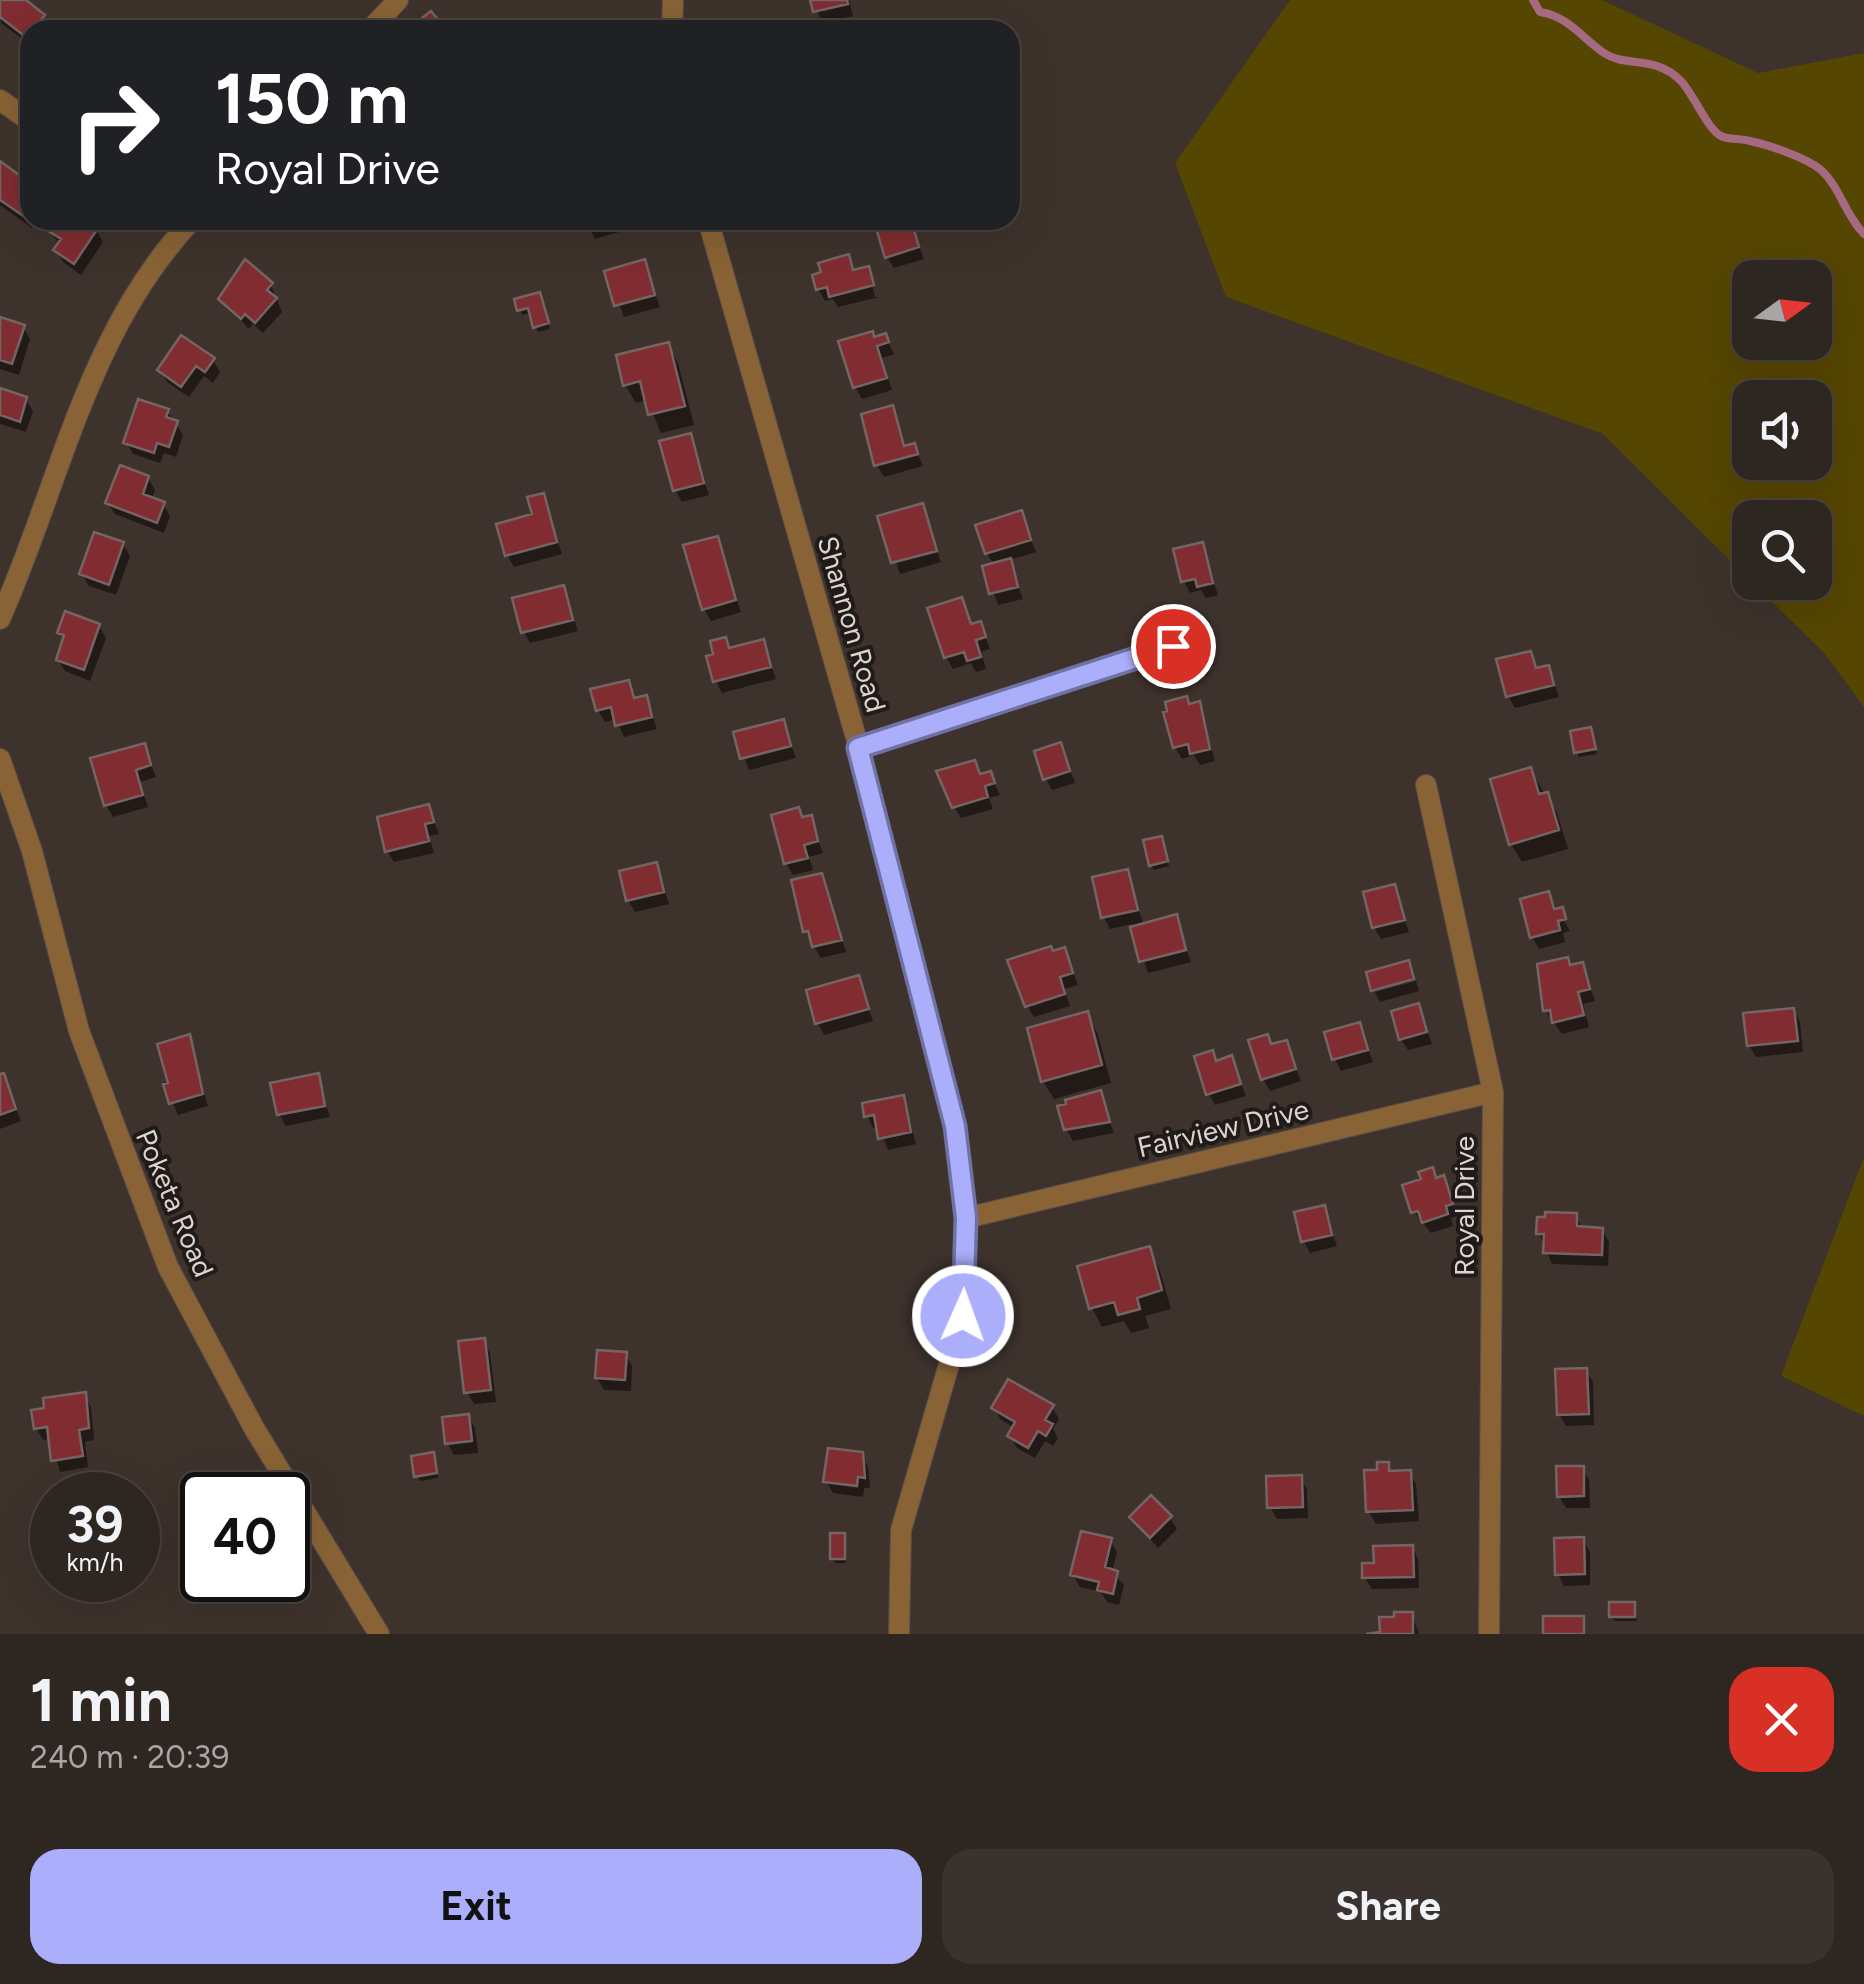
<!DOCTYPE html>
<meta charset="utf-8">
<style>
:root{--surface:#2e2621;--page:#3a322e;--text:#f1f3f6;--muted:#a7a5a5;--line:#49433f;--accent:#abaffb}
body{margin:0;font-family:Figtree,sans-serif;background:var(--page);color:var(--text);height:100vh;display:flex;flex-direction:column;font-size:38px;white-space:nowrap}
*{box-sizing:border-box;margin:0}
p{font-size:32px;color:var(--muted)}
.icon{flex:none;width:55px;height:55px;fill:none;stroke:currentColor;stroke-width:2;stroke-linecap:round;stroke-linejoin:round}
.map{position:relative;height:1634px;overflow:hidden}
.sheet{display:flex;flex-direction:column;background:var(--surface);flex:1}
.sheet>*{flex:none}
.banner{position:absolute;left:20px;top:20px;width:1000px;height:210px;border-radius:30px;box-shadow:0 10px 40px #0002,0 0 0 2px var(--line);background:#202124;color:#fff;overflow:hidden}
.needle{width:65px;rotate:75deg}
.fabs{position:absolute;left:1732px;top:260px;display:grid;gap:20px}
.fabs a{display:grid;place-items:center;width:100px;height:100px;border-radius:20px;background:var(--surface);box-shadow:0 10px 40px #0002,0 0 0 2px var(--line);font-size:50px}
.speed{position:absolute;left:30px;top:1472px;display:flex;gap:20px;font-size:50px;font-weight:700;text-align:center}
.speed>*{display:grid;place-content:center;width:130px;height:130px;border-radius:50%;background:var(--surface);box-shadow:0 10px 40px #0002,0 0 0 2px var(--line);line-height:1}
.speed small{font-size:25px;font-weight:400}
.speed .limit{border:5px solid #111;border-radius:15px;background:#fff;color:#111}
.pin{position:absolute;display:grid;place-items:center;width:85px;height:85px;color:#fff;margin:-42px;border:5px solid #fff;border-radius:50%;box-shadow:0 2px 10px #0007}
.me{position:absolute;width:110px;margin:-55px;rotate:2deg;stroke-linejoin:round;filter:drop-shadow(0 0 8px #0008)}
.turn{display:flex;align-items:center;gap:35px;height:210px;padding:0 30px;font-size:45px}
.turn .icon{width:130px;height:130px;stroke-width:2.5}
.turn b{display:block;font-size:70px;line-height:85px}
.round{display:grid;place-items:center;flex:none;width:105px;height:105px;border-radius:30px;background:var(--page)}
.summary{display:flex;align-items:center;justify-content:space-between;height:170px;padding:0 30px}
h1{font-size:60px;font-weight:700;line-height:75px}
.primary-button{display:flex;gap:20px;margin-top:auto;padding:20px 30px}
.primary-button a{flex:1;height:115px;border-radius:30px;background:var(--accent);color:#111;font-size:40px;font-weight:700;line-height:115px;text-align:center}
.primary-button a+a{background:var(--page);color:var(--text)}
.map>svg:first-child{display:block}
</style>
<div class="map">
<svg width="1864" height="1634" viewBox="0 0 1864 1634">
<rect width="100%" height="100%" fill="#3e322c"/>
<path fill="#554602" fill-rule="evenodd" d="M 1290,0 L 1602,0 L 1758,73 L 1864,53 L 1864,707 L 1825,654 L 1753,583 L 1815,582 L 1815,518 L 1750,518 L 1750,580 L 1603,434 L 1226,297 L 1175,163 ZM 1750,278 L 1815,278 L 1815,342 L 1750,342 ZM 1750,398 L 1815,398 L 1815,462 L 1750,462 Z
M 1864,1157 L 1864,1416 L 1781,1376 Z"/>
<path fill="#0007" d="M 3,0 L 22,0 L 43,16 L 50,28 L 30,30 L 30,45 L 1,23 Z
M 813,0 L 849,0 L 853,16 L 822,23 Z
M 0,165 L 30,186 L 30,220 L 38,220 L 32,228 L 0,205 Z
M 52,220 L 81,220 L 96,230 L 103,242 L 81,275 L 63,262 L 56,250 L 60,244 L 47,228 Z
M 585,220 L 630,220 L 633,228 L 595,239 Z
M 909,221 L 924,259 L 894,268 L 887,257 Z
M 848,257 L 855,272 L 868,269 L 875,297 L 879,297 L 838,307 L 833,299 L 825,301 L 818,289 Z
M 644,262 L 660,307 L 624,317 L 608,272 Z
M 271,285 L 282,312 L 263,333 L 253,324 L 249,329 L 221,299 Z
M 541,300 L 550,329 L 538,332 L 531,313 L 522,315 L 517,301 Z
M 0,319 L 23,327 L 30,339 L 19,375 L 0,369 Z
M 885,336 L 894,354 L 882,358 L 892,390 L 862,399 L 855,387 L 875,339 Z
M 668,345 L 678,363 L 694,425 L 661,433 L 647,400 L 636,403 L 625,385 Z
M 213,360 L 220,372 L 213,383 L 204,376 L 189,397 L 167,382 L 160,370 Z
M 0,391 L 26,400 L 33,411 L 26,432 L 0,424 Z
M 892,408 L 906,448 L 914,446 L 923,466 L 884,477 L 877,465 Z
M 167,411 L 183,435 L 176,457 L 164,453 L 160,463 L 133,454 L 126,442 Z
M 689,436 L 709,495 L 682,502 L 675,490 Z
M 148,478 L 155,490 L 151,500 L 163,504 L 170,516 L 164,533 L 115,514 L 108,503 Z
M 542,496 L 562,554 L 514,567 L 507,555 L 535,516 Z
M 922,505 L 941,562 L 900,574 L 881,517 Z
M 1020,513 L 1036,552 L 1009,560 L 1023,599 L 998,605 L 985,568 L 994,565 L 987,553 Z
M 716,539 L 741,612 L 711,621 L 704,609 Z
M 123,544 L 130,556 L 116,595 L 89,586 L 82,574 Z
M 1202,545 L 1218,595 L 1206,598 L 1201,590 L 1190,593 L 1184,581 Z
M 563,588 L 578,631 L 530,643 L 524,632 Z
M 961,600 L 972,627 L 980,624 L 990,649 L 981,652 L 986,669 L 976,672 L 971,663 L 953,669 L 946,657 Z
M 99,626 L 106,638 L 90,681 L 65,671 L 58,660 L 65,642 L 60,633 Z
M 725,640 L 731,651 L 763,642 L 776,679 L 722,693 L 716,681 L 716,656 Z
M 1530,653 L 1538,670 L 1548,668 L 1559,697 L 1515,708 L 1508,696 Z
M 628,683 L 636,700 L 646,698 L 657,729 L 624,737 L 616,719 L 605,722 L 598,710 Z
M 1199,704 L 1215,761 L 1200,765 L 1194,755 L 1182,759 L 1175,747 L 1189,706 Z
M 783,722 L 796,758 L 749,770 L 736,734 Z
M 1590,729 L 1597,754 L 1579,757 L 1576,752 Z
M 1060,745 L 1075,783 L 1052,790 L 1046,779 Z
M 144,746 L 156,777 L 140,782 L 148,807 L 113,817 L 106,805 Z
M 974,763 L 982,776 L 990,774 L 1000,795 L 989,798 L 993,809 L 961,818 L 954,806 Z
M 1530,770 L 1557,813 L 1568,849 L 1522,862 L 1511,844 Z
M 428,807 L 439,834 L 429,836 L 434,853 L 394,862 L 387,851 Z
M 798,810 L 804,820 L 810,818 L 823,853 L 809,857 L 813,870 L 793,875 L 786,863 Z
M 1163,844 L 1169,866 L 1154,870 L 1151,865 Z
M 656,865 L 669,904 L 635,912 L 628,900 Z
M 1127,872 L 1144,926 L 1175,917 L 1191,962 L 1148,973 L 1132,924 L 1110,929 L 1104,917 Z
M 821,876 L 846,952 L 821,958 L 805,931 Z
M 1394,887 L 1409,932 L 1381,939 L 1374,927 Z
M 1548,894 L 1570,931 L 1563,933 L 1565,942 L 1539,949 L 1532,937 Z
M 1064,950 L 1078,985 L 1064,989 L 1070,1006 L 1034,1017 L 1027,1006 L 1052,954 Z
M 1582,965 L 1595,1001 L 1583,1004 L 1589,1027 L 1562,1034 L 1547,1013 L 1562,1010 L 1546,1011 L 1540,966 Z
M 858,978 L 873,1021 L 824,1035 L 818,1023 Z
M 1416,981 L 1419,991 L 1380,1002 L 1375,992 Z
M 1418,1006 L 1432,1044 L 1408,1050 L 1401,1039 Z
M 1793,1010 L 1800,1022 L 1803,1052 L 1756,1057 L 1749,1045 Z
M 1086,1014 L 1097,1032 L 1111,1083 L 1054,1099 L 1043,1081 Z
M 1359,1025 L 1373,1062 L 1341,1071 L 1335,1059 Z
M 188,1037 L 208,1106 L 178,1115 L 166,1086 L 172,1085 Z
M 1286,1043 L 1301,1081 L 1270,1091 L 1263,1079 L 1272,1047 Z
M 1231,1058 L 1246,1096 L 1215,1105 L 1209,1094 L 1217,1063 Z
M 3,1076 L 21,1121 L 0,1129 L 0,1077 Z
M 317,1076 L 330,1117 L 286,1126 L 279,1114 Z
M 1099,1093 L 1114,1133 L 1073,1141 L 1066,1129 Z
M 903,1097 L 916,1144 L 888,1150 L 879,1127 L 873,1128 L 867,1116 Z
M 1442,1178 L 1458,1216 L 1451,1218 L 1453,1226 L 1431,1233 L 1414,1212 Z
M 1323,1207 L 1337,1246 L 1310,1253 L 1304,1241 Z
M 1576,1216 L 1583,1229 L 1602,1230 L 1609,1242 L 1608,1266 L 1552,1264 L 1539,1233 Z
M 1149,1249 L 1159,1268 L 1171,1309 L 1145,1316 L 1149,1328 L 1131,1333 L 1124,1321 L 1102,1327 L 1092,1308 L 1080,1268 Z
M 483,1341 L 490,1353 L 496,1402 L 474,1404 L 467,1392 Z
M 625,1354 L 632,1366 L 631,1391 L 604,1390 L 597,1378 Z
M 1586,1370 L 1593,1382 L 1594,1425 L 1566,1426 L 1559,1414 Z
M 84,1395 L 91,1407 L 94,1440 L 85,1442 L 88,1467 L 60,1472 L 51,1439 L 43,1440 L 36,1428 Z
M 1052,1407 L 1059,1419 L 1053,1429 L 1058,1438 L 1053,1446 L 1045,1441 L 1035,1458 L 1017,1448 L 1010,1436 L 1015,1428 L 1001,1420 L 994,1408 Z
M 468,1416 L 475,1428 L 478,1453 L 454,1455 L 448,1444 Z
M 861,1455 L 868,1467 L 870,1488 L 864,1488 L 863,1497 L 833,1493 L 826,1481 Z
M 435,1460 L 438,1478 L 420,1481 L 417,1476 Z
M 1387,1464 L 1392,1473 L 1409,1473 L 1416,1484 L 1419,1521 L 1376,1524 L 1369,1512 L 1379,1472 Z
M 1582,1468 L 1589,1480 L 1590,1508 L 1566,1508 L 1559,1496 Z
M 1301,1478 L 1307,1490 L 1308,1518 L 1277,1519 L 1270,1507 Z
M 1132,1518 L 1170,1518 L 1177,1529 L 1158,1548 Z
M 843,1535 L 846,1563 L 835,1563 L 832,1558 Z
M 1583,1540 L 1590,1552 L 1590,1585 L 1564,1586 L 1558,1574 Z
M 1110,1541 L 1117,1552 L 1112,1572 L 1124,1585 L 1119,1605 L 1107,1602 L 1101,1592 L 1080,1587 L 1073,1575 Z
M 1412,1547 L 1418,1559 L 1419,1588 L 1372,1589 L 1365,1578 L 1377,1565 Z
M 1634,1605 L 1637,1621 L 1614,1621 L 1612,1616 Z
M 1412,1614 L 1419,1634 L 1382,1634 Z"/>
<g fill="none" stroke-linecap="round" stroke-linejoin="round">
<path stroke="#a56a82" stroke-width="8" d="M 1533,0 L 1540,12 C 1568,16 1582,38 1604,53 C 1626,68 1654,54 1681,81 C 1694,95 1708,130 1721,136 C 1728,140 1741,138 1750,141 C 1769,145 1807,158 1821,170 C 1840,187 1845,215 1864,234"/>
</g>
<path fill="#802c31" stroke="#746564" stroke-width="2.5" d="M 0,0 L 26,0 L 45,15 L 27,38 L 0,17 Z
M 810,0 L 847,0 L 848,4 L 813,12 Z
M 431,11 L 440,22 L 430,30 L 415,30 L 412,26 Z
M 0,161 L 30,183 L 30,210 L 25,217 L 0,200 Z
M 49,220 L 86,220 L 98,228 L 74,264 L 53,250 L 61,239 L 44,228 Z
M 902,220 L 911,220 L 919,247 L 885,258 L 876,228 Z
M 849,254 L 853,270 L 869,266 L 874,285 L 829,297 L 827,287 L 816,290 L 812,275 L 821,272 L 818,263 Z
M 245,259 L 273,283 L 267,290 L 277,298 L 255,323 L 245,314 L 241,319 L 218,299 Z
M 645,259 L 655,295 L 614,306 L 604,271 Z
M 540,292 L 549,323 L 533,328 L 528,308 L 517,311 L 514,299 Z
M 0,317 L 25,325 L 12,364 L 0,360 Z
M 873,331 L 874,337 L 886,333 L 889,342 L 877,346 L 887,378 L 853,388 L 838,341 Z
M 181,335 L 215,358 L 205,372 L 196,366 L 181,387 L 157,370 Z
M 669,342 L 685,406 L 648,415 L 640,381 L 623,386 L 616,355 Z
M 0,388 L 27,397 L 20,422 L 0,415 Z
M 138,399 L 169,409 L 166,417 L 178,421 L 169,447 L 157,443 L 154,453 L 123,443 Z
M 893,405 L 904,446 L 915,443 L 918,454 L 874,466 L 861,414 Z
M 691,433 L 704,483 L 673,491 L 659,441 Z
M 120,465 L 149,476 L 143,494 L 165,502 L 157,523 L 105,503 Z
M 544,493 L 557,542 L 505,556 L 496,524 L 532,514 L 527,497 Z
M 923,503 L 937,551 L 891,563 L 877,516 Z
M 1022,510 L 1031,540 L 985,554 L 975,525 Z
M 94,532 L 124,542 L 109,585 L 79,574 Z
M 718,536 L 736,600 L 702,610 L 683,545 Z
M 1203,542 L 1213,583 L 1197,587 L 1195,579 L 1181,582 L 1173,549 Z
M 1011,558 L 1018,587 L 989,594 L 982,566 Z
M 564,585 L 573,620 L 521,633 L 512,598 Z
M 962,597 L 971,624 L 981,621 L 986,637 L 976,640 L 981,657 L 967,661 L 964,652 L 944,658 L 927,608 Z
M 65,611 L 100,624 L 84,670 L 56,660 L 64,635 L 57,633 Z
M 726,637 L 729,648 L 764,639 L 771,667 L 713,682 L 706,656 L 713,654 L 710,641 Z
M 1531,651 L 1536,668 L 1549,665 L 1554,685 L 1506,697 L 1496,659 Z
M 629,680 L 634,698 L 647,695 L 652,717 L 615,726 L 611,707 L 596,711 L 590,689 Z
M 1187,696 L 1189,704 L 1200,701 L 1210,749 L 1190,754 L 1188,744 L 1173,748 L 1163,712 L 1167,711 L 1165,702 Z
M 784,719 L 791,746 L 740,759 L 733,732 Z
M 1591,727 L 1596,749 L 1574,753 L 1570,731 Z
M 1061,742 L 1070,771 L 1043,780 L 1034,751 Z
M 145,743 L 151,765 L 136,770 L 143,795 L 104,806 L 90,758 Z
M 975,760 L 980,774 L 991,771 L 995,783 L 985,786 L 988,797 L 952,808 L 936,771 Z
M 1531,767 L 1539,794 L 1548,792 L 1559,830 L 1509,845 L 1490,779 Z
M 429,804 L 434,822 L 425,824 L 429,841 L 385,852 L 377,817 Z
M 799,807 L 802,817 L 812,815 L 818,841 L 804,845 L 808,858 L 784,864 L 771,815 Z
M 1162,836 L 1168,861 L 1149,866 L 1143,840 Z
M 657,862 L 664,892 L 626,901 L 619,871 Z
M 1128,869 L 1138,910 L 1101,918 L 1092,877 Z
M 822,873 L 842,940 L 812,947 L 808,931 L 803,932 L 791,880 Z
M 1395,884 L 1405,920 L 1372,928 L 1363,892 Z
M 1549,891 L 1554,909 L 1563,907 L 1566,919 L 1558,921 L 1560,930 L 1530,938 L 1520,899 Z
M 1177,914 L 1186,950 L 1139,962 L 1130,927 Z
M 1051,946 L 1053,951 L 1065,947 L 1073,973 L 1060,977 L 1065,994 L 1025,1007 L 1007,960 Z
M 1568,957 L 1570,965 L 1583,962 L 1590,989 L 1578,992 L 1584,1015 L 1552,1023 L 1550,1010 L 1543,1011 L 1537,964 Z
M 1409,960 L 1414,979 L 1371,991 L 1366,972 Z
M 859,975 L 869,1009 L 815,1024 L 806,990 Z
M 1419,1003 L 1427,1032 L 1399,1040 L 1391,1011 Z
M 1794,1008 L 1798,1041 L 1747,1046 L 1743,1013 Z
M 1088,1011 L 1102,1065 L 1041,1082 L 1027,1028 Z
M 1360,1022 L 1368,1050 L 1332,1060 L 1324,1032 Z
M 190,1034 L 203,1094 L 169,1104 L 163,1084 L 168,1083 L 157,1044 Z
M 1268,1034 L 1271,1044 L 1287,1040 L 1296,1069 L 1261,1080 L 1248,1040 Z
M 1213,1050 L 1216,1061 L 1232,1055 L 1241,1084 L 1206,1095 L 1194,1056 Z
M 4,1073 L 16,1109 L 0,1115 L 0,1074 Z
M 319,1073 L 325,1106 L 277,1115 L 270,1083 Z
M 1101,1090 L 1110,1122 L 1064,1130 L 1057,1106 L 1066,1104 L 1065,1100 Z
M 904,1095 L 911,1132 L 878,1139 L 874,1115 L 864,1117 L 862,1103 Z
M 1433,1167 L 1436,1178 L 1444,1175 L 1453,1204 L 1446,1206 L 1448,1214 L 1422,1223 L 1418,1211 L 1411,1213 L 1402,1185 L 1421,1179 L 1418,1172 Z
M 1325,1205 L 1332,1235 L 1301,1242 L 1294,1212 Z
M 1545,1212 L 1577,1213 L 1577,1226 L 1603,1228 L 1602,1255 L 1543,1253 L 1544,1234 L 1536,1234 L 1537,1217 L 1545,1217 Z
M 1150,1246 L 1162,1290 L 1137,1298 L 1140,1309 L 1118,1315 L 1114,1302 L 1089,1309 L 1077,1266 Z
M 485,1338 L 491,1390 L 464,1393 L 458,1341 Z
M 597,1350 L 627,1352 L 625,1380 L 595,1378 Z
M 1587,1368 L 1589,1414 L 1557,1415 L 1555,1369 Z
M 1008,1379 L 1054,1405 L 1045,1420 L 1053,1424 L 1046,1436 L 1038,1431 L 1028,1448 L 1007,1436 L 1015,1422 L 991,1408 Z
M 86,1392 L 89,1428 L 79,1430 L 83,1456 L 51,1461 L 47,1427 L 34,1429 L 31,1410 L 44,1408 L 43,1398 Z
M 469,1414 L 472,1441 L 445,1444 L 442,1417 Z
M 828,1448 L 863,1452 L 865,1478 L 858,1477 L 857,1486 L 823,1482 Z
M 434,1452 L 437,1473 L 414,1477 L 411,1456 Z
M 1377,1462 L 1389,1462 L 1389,1471 L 1411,1470 L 1413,1510 L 1366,1512 L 1364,1470 L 1377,1470 Z
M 1556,1466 L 1584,1466 L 1584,1496 L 1557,1497 Z
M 1302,1475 L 1303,1507 L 1267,1508 L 1266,1476 Z
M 1151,1495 L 1172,1516 L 1150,1538 L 1129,1517 Z
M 1081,1531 L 1112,1538 L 1105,1567 L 1118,1571 L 1113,1594 L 1097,1590 L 1099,1582 L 1070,1575 Z
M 830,1533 L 845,1533 L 845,1559 L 830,1559 Z
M 1584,1537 L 1585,1574 L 1555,1575 L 1554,1538 Z
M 1413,1545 L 1414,1577 L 1362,1578 L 1362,1563 L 1374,1563 L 1373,1546 Z
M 1609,1602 L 1635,1602 L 1635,1617 L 1609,1617 Z
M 1394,1612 L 1413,1612 L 1413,1634 L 1366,1634 L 1380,1632 L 1379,1617 L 1394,1617 Z
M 1543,1616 L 1584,1616 L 1584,1634 L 1543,1634 Z"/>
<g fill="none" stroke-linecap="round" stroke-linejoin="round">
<g stroke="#5a4f4a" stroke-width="22">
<path id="minor" d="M 370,30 L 398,0
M 0,100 L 30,121
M 0,619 C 60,484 87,331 192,220
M 859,748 L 1173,645
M 1426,785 L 1493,1092 L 1489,1634
M 966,1218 L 1493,1092"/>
</g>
<g stroke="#5a4f4a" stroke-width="22">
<path id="tertiary" d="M 672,30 L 673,0
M 708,220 L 859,748 L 955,1126 L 966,1218 L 963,1316 L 901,1530 L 899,1634
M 0,759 L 32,851 L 79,1031 L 168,1267 L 254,1428 L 379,1634"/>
</g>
<use href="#minor" stroke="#896335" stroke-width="20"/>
<use href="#tertiary" stroke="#896335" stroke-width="20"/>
</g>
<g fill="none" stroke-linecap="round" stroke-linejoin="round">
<g stroke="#6f72a3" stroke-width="25">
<path id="route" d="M 963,1316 L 966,1218 L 955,1126 L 858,748 L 1173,646"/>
</g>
<use href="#route" stroke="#abaffb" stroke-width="18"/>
</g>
<g text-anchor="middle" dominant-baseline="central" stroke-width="8" stroke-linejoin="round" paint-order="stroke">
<g font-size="28" fill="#dcd4d0" stroke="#201b18">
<text transform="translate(852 624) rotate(74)">Shannon Road</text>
<text transform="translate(1223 1128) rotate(-13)">Fairview Drive</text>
<text transform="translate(175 1203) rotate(67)">Poketa Road</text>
<text transform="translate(1464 1206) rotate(-90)">Royal Drive</text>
</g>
</g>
</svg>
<div class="fabs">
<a><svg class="needle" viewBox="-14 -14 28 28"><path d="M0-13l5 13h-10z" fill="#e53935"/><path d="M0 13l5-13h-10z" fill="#a7a5a5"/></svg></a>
<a><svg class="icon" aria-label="sound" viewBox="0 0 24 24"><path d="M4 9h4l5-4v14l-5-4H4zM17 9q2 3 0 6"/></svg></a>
<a><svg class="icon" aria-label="search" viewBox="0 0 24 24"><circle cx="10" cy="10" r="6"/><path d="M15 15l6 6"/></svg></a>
</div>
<div class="speed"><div>39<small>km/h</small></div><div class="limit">40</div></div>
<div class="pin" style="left:1173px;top:646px;background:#d93025"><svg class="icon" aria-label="arrive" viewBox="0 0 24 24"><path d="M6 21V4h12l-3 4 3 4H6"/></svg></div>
<svg class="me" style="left:963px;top:1316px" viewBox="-20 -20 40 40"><circle r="17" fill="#abaffb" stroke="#fff" stroke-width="3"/><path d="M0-11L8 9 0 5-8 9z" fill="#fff"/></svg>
<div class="banner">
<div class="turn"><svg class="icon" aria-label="right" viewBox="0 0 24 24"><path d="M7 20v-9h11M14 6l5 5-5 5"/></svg><div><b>150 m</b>Royal Drive</div></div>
</div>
</div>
<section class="sheet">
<div class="summary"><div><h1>1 min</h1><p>240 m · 20:39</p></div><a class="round" style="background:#d93025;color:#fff"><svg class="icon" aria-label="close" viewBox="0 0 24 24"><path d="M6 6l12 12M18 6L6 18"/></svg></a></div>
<div class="primary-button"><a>Exit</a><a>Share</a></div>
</section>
